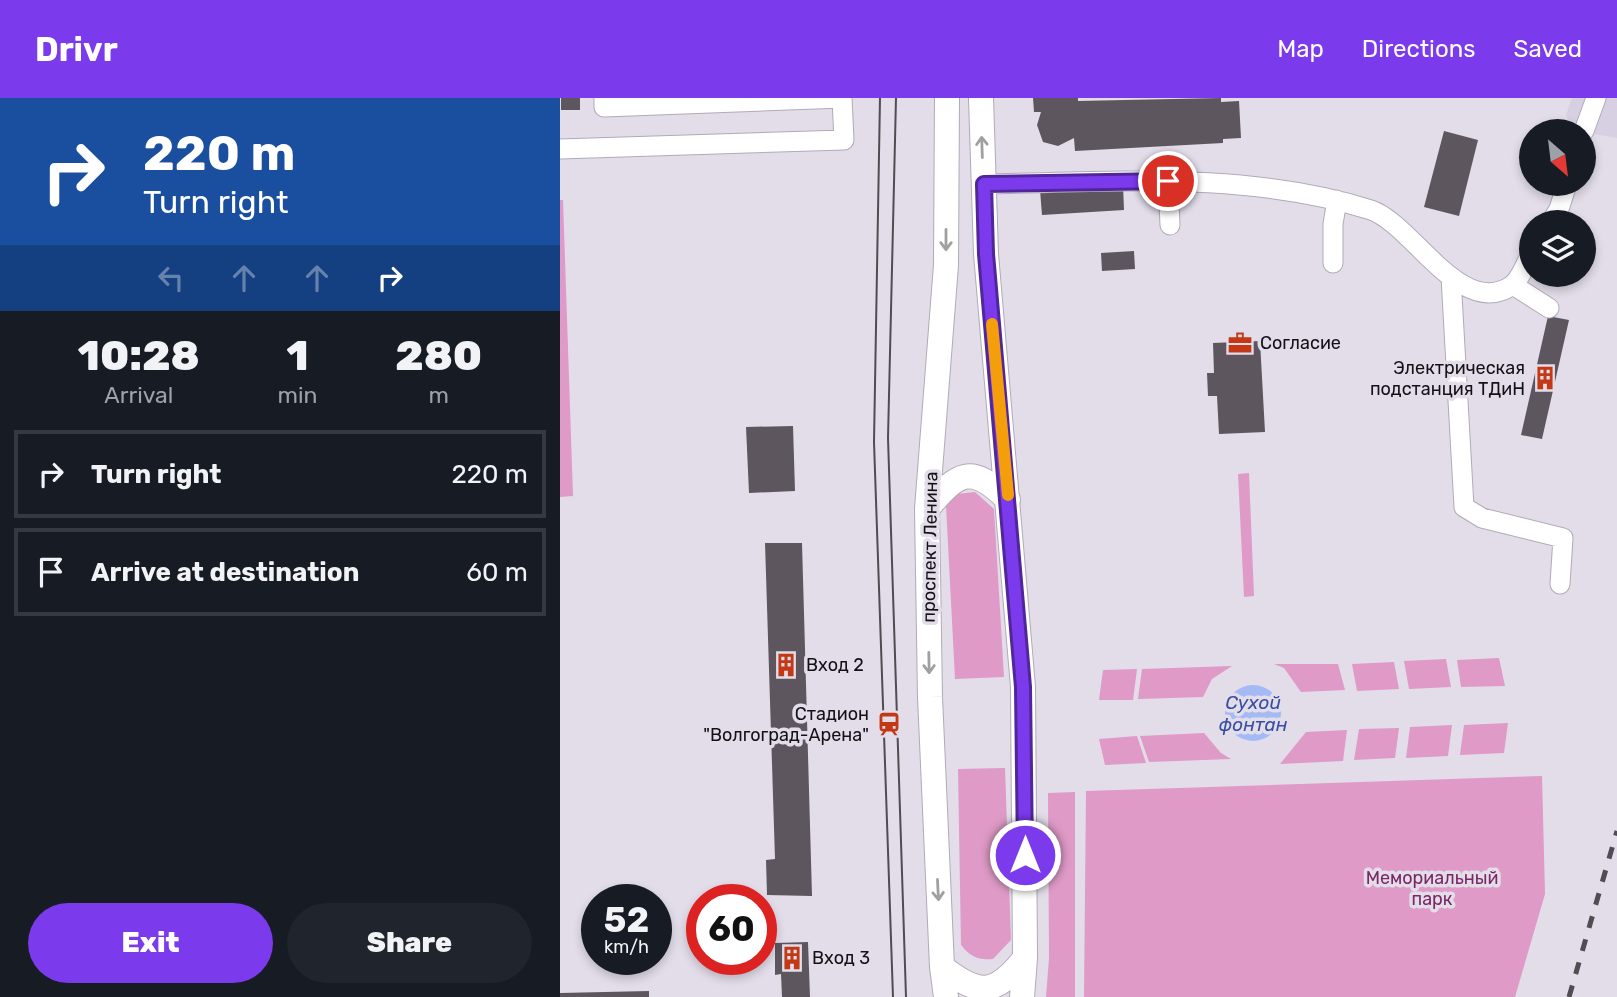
<!DOCTYPE html>
<meta charset="utf-8">
<style>
:root{--surface:#171b24;--page:#20242c;--text:#f1f3f6;--muted:#9ea1a6;--line:#363941;--accent:#7c3aed}
body{margin:0;font-family:Rubik,sans-serif;background:var(--page);color:var(--text);height:100vh;display:flex;flex-direction:column;font-size:26px;white-space:nowrap}
*{box-sizing:border-box;margin:0}
p{font-size:23px;color:var(--muted)}
.icon{flex:none;width:38px;height:38px;fill:none;stroke:currentColor;stroke-width:2;stroke-linecap:round;stroke-linejoin:round}
.map{position:relative;flex:1;overflow:hidden}
.side{display:flex;flex-direction:column;background:var(--surface);width:560px}
.side>*{flex:none}
.top-card{background:#1a4fa0;color:#fff;overflow:hidden}
.needle{width:46px;rotate:152deg}
.tools{position:absolute;left:959px;top:21px;display:grid;gap:14px}
.tools a{display:grid;place-items:center;width:77px;height:77px;border-radius:50%;background:var(--surface);box-shadow:0 4px 10px #0003;font-size:35px}
.speed{position:absolute;left:21px;top:786px;display:flex;gap:14px;font-size:35px;font-weight:700;text-align:center}
.speed>*{display:grid;place-content:center;width:91px;height:91px;border-radius:50%;background:var(--surface);box-shadow:0 4px 10px #0003;line-height:1}
.speed small{font-size:18px;font-weight:400}
.speed .limit{border:10px solid #d22;background:#fff;color:#111}
.pin{position:absolute;display:grid;place-items:center;width:60px;height:60px;color:#fff;margin:-30px;border:4px solid #fff;border-radius:50%;box-shadow:0 2px 7px #0007}
.me{position:absolute;width:77px;margin:-38px;rotate:0deg;stroke-linejoin:round;filter:drop-shadow(0 0 5px #0008)}
.turn{display:flex;align-items:center;gap:24px;height:147px;padding:0 28px;font-size:32px}
.turn .icon{width:91px;height:91px;stroke-width:2.5}
.turn b{display:block;font-size:49px;line-height:60px}
.lanes{display:flex;align-items:center;height:66px;padding:0 28px;background:#0003;justify-content:center;gap:35px;direction:ltr}
.lanes .off{opacity:.35}
.eta{display:flex;justify-content:space-evenly;align-items:center;height:119px;text-align:center}
.eta b{font-size:42px;font-weight:800;line-height:49px}
.action{display:flex;gap:14px;margin-top:auto;padding:14px 28px}
.action a{flex:1;height:80px;border-radius:42px;background:var(--accent);color:#fff;font-size:28px;font-weight:800;line-height:80px;text-align:center}
.action a+a{background:var(--page);color:var(--text)}
ul{padding:0;list-style:none}
li{display:flex;align-items:center;gap:21px;height:88px;margin:0 14px 10px;padding:0 14px;border:4px solid var(--line);border-radius:0px}
li div{flex:1}
li b{display:block;font-size:26px}
li em{font-style:normal}
header{display:flex;align-items:center;gap:42px;box-sizing:border-box;height:98px;padding:0 35px;background:var(--accent);color:#fff}
header strong{font-size:33px}
nav{display:flex;gap:38px;margin-inline-start:auto;font-size:24px}
main{display:flex;flex:1;min-height:0}
.map>svg:first-child{display:block}
</style>
<header>
<strong>Drivr</strong>
<nav><a>Map</a><a>Directions</a><a>Saved</a></nav>
</header>
<main>
<section class="side">
<div class="top-card">
<div class="turn"><svg class="icon" aria-label="right" viewBox="0 0 24 24"><path d="M7 20v-9h11M14 6l5 5-5 5"/></svg><div><b>220 m</b>Turn right</div></div>
<div class="lanes"><svg class="icon off" aria-label="left" viewBox="0 0 24 24"><path d="M17 20v-9H6M10 6l-5 5 5 5"/></svg><svg class="icon off" aria-label="ahead" viewBox="0 0 24 24"><path d="M12 20V5M6 11l6-6 6 6"/></svg><svg class="icon off" aria-label="ahead" viewBox="0 0 24 24"><path d="M12 20V5M6 11l6-6 6 6"/></svg><svg class="icon" aria-label="right" viewBox="0 0 24 24"><path d="M7 20v-9h11M14 6l5 5-5 5"/></svg></div>
</div>
<div class="eta">
<div><b>10:28</b><p>Arrival</p></div>
<div><b>1</b><p>min</p></div>
<div><b>280</b><p>m</p></div>
</div>
<ul>
<li><svg class="icon" aria-label="right" viewBox="0 0 24 24"><path d="M7 20v-9h11M14 6l5 5-5 5"/></svg><div><b>Turn right</b></div><em>220 m</em></li>
<li><svg class="icon" aria-label="arrive" viewBox="0 0 24 24"><path d="M6 21V4h12l-3 4 3 4H6"/></svg><div><b>Arrive at destination</b></div><em>60 m</em></li>
</ul>
<div class="action"><a>Exit</a><a>Share</a></div>
</section>
<div class="map">
<svg width="1057" height="899" viewBox="0 0 1057 899">
<rect width="100%" height="100%" fill="#e2dde9"/>
<path fill="#d7d0e3" d="M 1012,0 L 1057,0 L 1057,40 L 1011,32 L 1006,17 Z"/>
<path fill="#df9ac7" d="M 0,102 L 3,102 L 13,398 L 0,399 Z
M 689,375 L 694,498 L 684,499 L 678,376 Z
M 415,394 L 434,411 L 444,579 L 395,581 L 386,407 L 397,396 Z
M 939,560 L 945,588 L 901,589 L 897,562 Z
M 886,561 L 891,589 L 849,591 L 844,563 Z
M 834,564 L 839,591 L 797,593 L 792,566 Z
M 714,566 L 778,566 L 785,592 L 741,594 L 724,570 Z
M 672,568 L 652,581 L 643,599 L 578,601 L 582,571 Z
M 577,571 L 573,602 L 539,602 L 543,572 Z
M 948,625 L 944,655 L 900,657 L 904,627 Z
M 892,627 L 888,658 L 846,660 L 850,629 Z
M 839,630 L 835,660 L 794,662 L 799,631 Z
M 787,632 L 783,663 L 720,666 L 746,634 Z
M 644,635 L 661,655 L 671,661 L 589,664 L 580,638 Z
M 577,638 L 586,665 L 545,667 L 539,641 Z
M 445,670 L 451,842 L 433,861 C 417,862 411,859 401,847 L 398,671 Z
M 982,678 L 985,796 L 955,899 L 524,899 L 526,693 Z
M 515,694 L 515,899 L 486,899 L 489,860 L 488,695 Z"/>
<path fill="#a4baf5" d="M665 615a28 28 0 1 1 56 0a28 28 0 1 1-56 0Z"/>
<path fill="#5d565e" d="M 1,0 L 20,0 L 20,12 L 1,12 Z
M 473,0 L 518,0 L 518,3 L 661,0 L 661,4 L 679,3 L 681,40 L 663,41 L 663,45 L 515,53 L 514,40 L 498,48 L 483,44 L 477,27 L 481,14 L 474,14 Z
M 884,33 L 918,42 L 899,118 L 864,109 Z
M 563,87 L 564,112 L 482,117 L 480,92 Z
M 574,153 L 575,171 L 542,173 L 541,155 Z
M 988,218 L 1009,222 L 982,341 L 961,337 Z
M 700,243 L 705,334 L 659,336 L 657,298 L 648,298 L 647,275 L 654,275 L 653,245 Z
M 233,328 L 235,393 L 189,395 L 186,329 Z
M 205,445 L 242,445 L 252,798 L 207,797 L 206,762 L 215,761 Z
M 248,844 L 250,899 L 222,899 L 221,876 L 215,877 L 215,845 Z
M 89,893 L 89,899 L 0,899 L 0,895 Z"/>
<g fill="none" stroke-linecap="round" stroke-linejoin="round">
<g stroke="#b0abb7" stroke-width="21">
<path id="minor" d="M 1024,33 L 1036,0
M 0,51 L 284,42 L 282,0 L 44,9 L 44,0
M 608,83 L 610,127
M 424,86 C 552,84 687,73 811,112 C 852,126 901,221 951,188 C 960,182 966,165 971,156
M 991,124 L 999,111 L 1007,86
M 773,165 L 773,126 L 777,102
M 891,179 L 904,409 L 922,420 L 1003,440 L 1000,486
M 953,187 L 989,210"/>
</g>
<g stroke="#b0abb7" stroke-width="26">
<path id="major" d="M 421,0 L 426,156 L 463,589 L 465,860 L 462,899
M 367,411 C 398,374 411,365 448,402
M 382,869 C 419,898 435,898 465,860
M 386,899 L 382,869 L 370,599 L 367,411 L 386,167 L 387,0"/>
</g>
<use href="#minor" stroke="#fff" stroke-width="19"/>
<use href="#major" stroke="#fff" stroke-width="24"/>
<path stroke="#4f4c52" stroke-width="2" d="M 320,0 L 314,344 L 333,899
M 336,0 L 328,340 L 346,899"/>
<path stroke="#4f4c52" stroke-width="5" stroke-dasharray="12 12" stroke-linecap="butt" d="M 1009,899 L 1057,733"/>
</g>
<defs><path id="oneway-shaft" d="M-6 0H5M1.5-3L5.5 0L1.5 3" fill="none" stroke-width="1.6" stroke-linecap="round" stroke-linejoin="round" transform="scale(1.75)"/></defs>
<g stroke="#a1a0a1">
<use href="#oneway-shaft" transform="translate(422 49) rotate(-92)"/>
<use href="#oneway-shaft" transform="translate(386 142) rotate(90)"/>
<use href="#oneway-shaft" transform="translate(369 565) rotate(89)"/>
<use href="#oneway-shaft" transform="translate(378 792) rotate(87)"/>
</g>
<g fill="none" stroke-linecap="round" stroke-linejoin="round">
<g stroke="#51269a" stroke-width="18">
<path id="route" d="M 465,757 L 463,589 L 426,156 L 424,86 L 608,83"/>
</g>
<use href="#route" stroke="#7c3aed" stroke-width="12"/>
<path stroke="#f59e0b" stroke-width="12" d="M 432,226 L 448,397"/>
</g>
<defs>
<g id="office-bare" transform="scale(1.89)"><path d="M-6-3h4V-5.5h4V-3h4V5H-6ZM-1-4.5V-3h2v-1.5ZM-6 0V1H6V0Z" fill="#c33916" stroke="#e2dde9" stroke-width="2.5" paint-order="stroke"/></g>
<g id="building-bare" transform="scale(1.89)"><path d="M-4-6H4V6H1V3H-1V6H-4ZM-2.5-4.3h1.7v1.8h-1.7ZM.8-4.3h1.7v1.8H.8ZM-2.5-1h1.7V.8h-1.7ZM.8-1h1.7V.8H.8Z" fill="#c33916" stroke="#e2dde9" stroke-width="2.5" paint-order="stroke"/></g>
<g id="station-bare" transform="scale(1.89)"><path d="M-3-6H3Q5-6 5-4V2Q5 4 3 4L4.5 6H3L1.5 4h-3L-3 6H-4.5L-3 4Q-5 4-5 2V-4Q-5-6-3-6ZM-3.5-4v3h7v-3ZM-3.5 1v1.5H-2V1ZM2 1v1.5H3.5V1Z" fill="#c33916" stroke="#e2dde9" stroke-width="2.5" paint-order="stroke"/></g>
</defs>
<g fill-rule="evenodd">
<use href="#office-bare" x="680" y="245"/>
<use href="#building-bare" x="985" y="280"/>
<use href="#building-bare" x="226" y="567"/>
<use href="#station-bare" x="329" y="626"/>
<use href="#building-bare" x="232" y="860"/>
</g>
<g text-anchor="middle" dominant-baseline="central" stroke-width="7" stroke-linejoin="round" paint-order="stroke">
<g font-size="18" fill="#131115" stroke="#e2dde9" text-anchor="start">
<text x="700" y="245">Согласие</text>
<text x="965" y="270" text-anchor="end">Электрическая<tspan x="965" dy="21">подстанция ТДиН</tspan></text>
<text x="246" y="567">Вход 2</text>
<text x="309" y="616" text-anchor="end">Стадион<tspan x="309" dy="21">"Волгоград-Арена"</tspan></text>
<text x="252" y="860">Вход 3</text>
</g>
<g font-size="18" fill="#131115" stroke="#e2dde9">
<text transform="translate(370 449) rotate(-89)">проспект Ленина</text>
</g>
<g font-size="18" fill="#7c2665" stroke="#e2dde9">
<text x="872" y="780">Мемориальный<tspan x="872" dy="21">парк</tspan></text>
</g>
<g font-size="19" font-style="italic" fill="#364ea3" stroke="#e2dde9">
<text x="693" y="604">Сухой<tspan x="693" dy="22">фонтан</tspan></text>
</g>
</g>
</svg>
<div class="tools">
<a><svg class="needle" viewBox="-14 -14 28 28"><path d="M0-13l5 13h-10z" fill="#e53935"/><path d="M0 13l5-13h-10z" fill="#9ea1a6"/></svg></a>
<a><svg class="icon" aria-label="layers" viewBox="0 0 24 24"><path d="M12 4l9 5-9 5-9-5zM3 14l9 5 9-5"/></svg></a>
</div>
<div class="speed"><div>52<small>km/h</small></div><div class="limit">60</div></div>
<div class="pin" style="left:608px;top:83px;background:#d93025"><svg class="icon" aria-label="arrive" viewBox="0 0 24 24"><path d="M6 21V4h12l-3 4 3 4H6"/></svg></div>
<svg class="me" style="left:465px;top:757px" viewBox="-20 -20 40 40"><circle r="17" fill="#7c3aed" stroke="#fff" stroke-width="3"/><path d="M0-11L8 9 0 5-8 9z" fill="#fff"/></svg>
</div>
</main>
